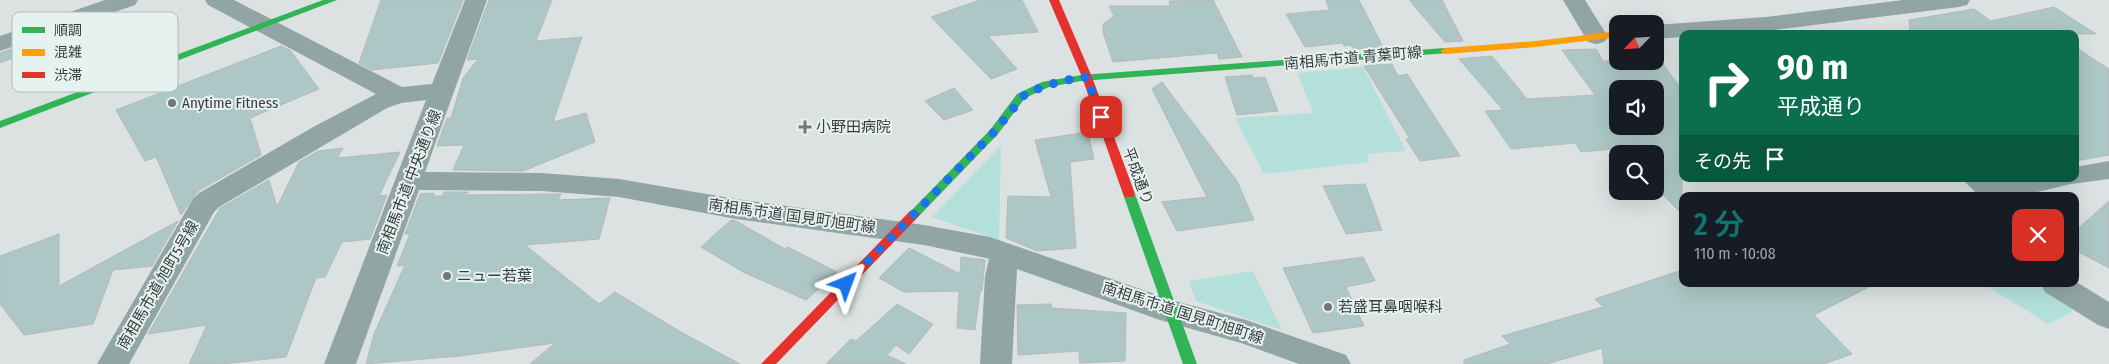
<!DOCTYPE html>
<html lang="ja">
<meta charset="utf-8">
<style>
:root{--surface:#171b24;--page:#242831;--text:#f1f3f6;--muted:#9ea1a6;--accent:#0f766e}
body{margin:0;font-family:"Fira Sans Condensed","Noto Sans JP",sans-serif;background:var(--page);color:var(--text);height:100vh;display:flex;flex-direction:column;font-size:19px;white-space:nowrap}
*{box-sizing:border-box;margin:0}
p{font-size:16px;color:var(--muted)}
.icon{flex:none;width:28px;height:28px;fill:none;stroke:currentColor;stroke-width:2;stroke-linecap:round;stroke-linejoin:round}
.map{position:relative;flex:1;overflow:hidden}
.side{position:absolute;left:1679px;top:192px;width:400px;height:95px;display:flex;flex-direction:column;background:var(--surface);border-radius:10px;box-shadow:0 5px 20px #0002}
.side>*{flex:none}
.hud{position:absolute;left:1679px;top:30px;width:400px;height:152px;border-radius:10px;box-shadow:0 5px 20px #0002;background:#0b6e4f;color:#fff;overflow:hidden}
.needle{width:32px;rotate:245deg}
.fabs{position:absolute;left:1609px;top:15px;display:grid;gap:10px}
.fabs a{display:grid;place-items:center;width:55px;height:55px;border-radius:10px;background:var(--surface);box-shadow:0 5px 20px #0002;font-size:25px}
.pin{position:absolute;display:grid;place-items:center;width:42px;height:42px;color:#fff;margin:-21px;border-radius:10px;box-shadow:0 2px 8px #0006}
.me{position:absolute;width:55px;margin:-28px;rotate:44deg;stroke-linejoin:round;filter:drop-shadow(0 0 4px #0008)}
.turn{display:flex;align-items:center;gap:18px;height:105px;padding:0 15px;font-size:22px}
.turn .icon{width:65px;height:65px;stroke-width:2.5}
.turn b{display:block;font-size:35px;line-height:42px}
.then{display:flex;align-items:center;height:48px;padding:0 15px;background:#0003;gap:10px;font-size:19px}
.round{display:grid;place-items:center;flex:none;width:52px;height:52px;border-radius:10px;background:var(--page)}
.head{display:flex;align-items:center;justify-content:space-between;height:85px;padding:0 15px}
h1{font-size:30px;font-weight:600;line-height:38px;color:var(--accent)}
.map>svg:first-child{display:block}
</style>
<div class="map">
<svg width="2109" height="364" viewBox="0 0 2109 364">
<rect width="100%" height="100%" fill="#dce1e1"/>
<path fill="#b4e0dc" d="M 1363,67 L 1406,151 L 1367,154 L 1369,162 L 1264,174 L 1235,118 L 1314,113 L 1297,73 Z
M 1001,146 L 999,240 L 932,217 Z
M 1253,271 L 1282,330 L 1196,301 L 1189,281 Z
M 1984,284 L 2043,284 L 2072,302 L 2072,312 L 2048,324 Z"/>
<path fill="#acc7c5" stroke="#b5b9b9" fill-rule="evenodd" d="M 381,0 L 463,0 L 438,63 L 372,70 L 359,63 Z
M 489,0 L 552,0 L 536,41 L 582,37 L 553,122 L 586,113 L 595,142 L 523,171 L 453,170 L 464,145 L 437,146 L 447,118 L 451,118 L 463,78 L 478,59 L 467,60 Z
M 980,0 L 1022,0 L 1038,32 L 988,36 L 1017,69 L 991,79 L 931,17 Z
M 1213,0 L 1242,57 L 1219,59 L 1217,53 L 1113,62 L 1103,32 L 1103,24 L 1114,16 L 1109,6 L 1170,6 L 1169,1 Z
M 1326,0 L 1359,0 L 1383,47 L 1353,49 L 1351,45 L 1344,46 L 1343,43 L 1305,47 L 1286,14 L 1329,10 Z
M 1409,0 L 1442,0 L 1463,41 L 1445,42 Z
M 2054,7 L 2096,34 L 1910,34 L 1909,20 L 1974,9 L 1991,21 Z
M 91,22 L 93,29 L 0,63 L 0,53 Z
M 281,46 L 290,50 L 319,89 L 250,118 L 261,155 L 198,191 L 181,215 L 156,157 L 145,161 L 116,110 Z
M 2075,47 L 2109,69 L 2109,155 L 2075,161 Z
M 1596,49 L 1603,61 L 1661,61 L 1682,90 L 1682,214 L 1664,196 L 1659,196 L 1654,191 L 1655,154 L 1620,154 L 1616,149 L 1581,152 L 1575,143 L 1511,149 L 1485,111 L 1503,110 L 1459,59 L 1492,56 L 1527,99 L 1595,95 L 1562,50 ZM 1618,89 L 1655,89 L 1655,126 L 1618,126 Z
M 1392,64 L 1398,76 L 1407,74 L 1460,156 L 1420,161 L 1406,139 L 1410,139 L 1364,66 Z
M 1252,75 L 1253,78 L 1265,77 L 1278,111 L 1237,115 L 1225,77 Z
M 1162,82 L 1237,181 L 1254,220 L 1177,231 L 1162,202 L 1207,197 L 1152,89 Z
M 954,88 L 973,110 L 944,120 L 925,101 Z
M 1088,132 L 1094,159 L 1070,162 L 1076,248 L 1037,251 L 1006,238 L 1008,196 L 1051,197 L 1035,140 Z
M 343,148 L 337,158 L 400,152 L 379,196 L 387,195 L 370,239 L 342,242 L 325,277 L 316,278 L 286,357 L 222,364 L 189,364 L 207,325 L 148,334 L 220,208 L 269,180 L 277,207 L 299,162 L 318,151 Z
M 1365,184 L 1382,230 L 1346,234 L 1323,186 Z
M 444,192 L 469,192 L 462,195 L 561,194 L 558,200 L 610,198 L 599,239 L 525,245 L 599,304 L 615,292 L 679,331 L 740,364 L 530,364 L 555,343 L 460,356 L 366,364 L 374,334 L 405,265 L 397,266 L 410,234 L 405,234 L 420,194 L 434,193 L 434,196 L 443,196 Z
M 2109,201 L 2109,268 L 2075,250 L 2075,231 Z
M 731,220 L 736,221 L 785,249 L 788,247 L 837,272 L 806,300 L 743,272 L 701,247 Z
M 178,221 L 152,266 L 113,270 L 93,324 L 24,335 L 0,304 L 0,256 L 59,234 L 59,286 Z
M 909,248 L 960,274 L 961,257 L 985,260 L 982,291 L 980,291 L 975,330 L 957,328 L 959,291 L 904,292 L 879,278 Z
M 1363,257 L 1375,281 L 1346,287 L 1364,326 L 1313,333 L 1283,268 Z
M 1682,270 L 1682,284 L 1875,284 L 1814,315 L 1852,354 L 1824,364 L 1604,364 L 1602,348 L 1547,364 L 1464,364 L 1464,360 L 1510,344 L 1502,336 L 1603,307 L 1595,299 Z
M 897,304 L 933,324 L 909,354 L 896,345 L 887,355 L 906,364 L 826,364 L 851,339 L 856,341 Z
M 1051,304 L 1052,308 L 1126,313 L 1125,361 L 1080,363 L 1079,351 L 1018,355 L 1017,305 Z"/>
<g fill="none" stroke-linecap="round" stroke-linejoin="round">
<path fill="#91a6a4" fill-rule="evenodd" d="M 105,0 L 138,0 L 135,5 L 0,51 L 0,36 Z
M 205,0 L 234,0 L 402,87 L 432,84 L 465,0 L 487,0 L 425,172 L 542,173 L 619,179 L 736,199 L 924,225 L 990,237 L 1175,301 L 1246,320 L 1346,355 L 1351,364 L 1299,364 L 1241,343 L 1160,320 L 1017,269 L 1012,364 L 980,364 L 985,276 L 989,259 L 986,258 L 924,245 L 736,219 L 619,197 L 542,191 L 419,190 L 356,364 L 324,364 L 426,100 L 401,103 L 387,108 L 219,207 L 214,212 L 129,364 L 97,364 L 193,199 L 199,193 L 315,126 L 376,94 L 208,5 Z
M 1563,0 L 1585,0 L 1608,37 L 1604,42 L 1596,44 L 1588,42 Z
M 1903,0 L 1970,0 L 1967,5 L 1959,7 L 1766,31 L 1682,34 L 1682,37 L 1655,39 L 1655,25 L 1766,17 Z
M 2109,161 L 2109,179 L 2071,184 L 2020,196 L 1979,196 L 1962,179 L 1994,179 L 1997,182 L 2012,179 L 2075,179 L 2075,167 Z
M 2075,281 L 2109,302 L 2109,329 L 2098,325 L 2045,292 L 2041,284 L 2075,284 Z"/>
<path fill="#30b455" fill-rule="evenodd" d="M 323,0 L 337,0 L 0,128 L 0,121 Z
M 1445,48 L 1448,49 L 1450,51 L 1448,53 L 1081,81 L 1049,87 L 1025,98 L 998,134 L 918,217 L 914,218 L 908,214 L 990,130 L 1017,94 L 1042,82 L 1081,75 Z
M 1129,190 L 1135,194 L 1197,364 L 1183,364 L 1123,194 Z"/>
<path fill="#ff9f0a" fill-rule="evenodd" d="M 1618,31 L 1618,37 L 1536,47 L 1445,54 L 1440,51 L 1445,48 L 1536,41 Z"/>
<path fill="#e5322d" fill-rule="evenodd" d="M 1049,0 L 1059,0 L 1092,77 L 1135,194 L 1133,197 L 1125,197 L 1123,194 L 1082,77 Z
M 914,210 L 920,214 L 918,217 L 776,364 L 761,364 L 910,211 Z"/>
</g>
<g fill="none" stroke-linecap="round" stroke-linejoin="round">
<path stroke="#1a73e8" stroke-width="9" stroke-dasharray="0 16.2" d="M 846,284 L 994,132 L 1026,93 L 1061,81 L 1087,77 L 1101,117"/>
</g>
<g fill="#727676" stroke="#e6f2f0" stroke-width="2">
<circle cx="172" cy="103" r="5"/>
<path d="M802.5 119.5h5v5h5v5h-5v5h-5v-5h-5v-5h5z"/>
<circle cx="447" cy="276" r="5"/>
<circle cx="1328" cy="307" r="5"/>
</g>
<g text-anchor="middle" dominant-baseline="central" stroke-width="4" stroke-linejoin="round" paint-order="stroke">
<g font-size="15" fill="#393d3d" stroke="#e6f2f0">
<text transform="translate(1353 58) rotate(-5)">南相馬市道 青葉町線</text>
<text transform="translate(1138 176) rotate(70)">平成通り</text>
<text transform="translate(409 182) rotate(-69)">南相馬市道 中央通り線</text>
<text transform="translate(792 216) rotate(8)">南相馬市道 国見町旭町線</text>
<text transform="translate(158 285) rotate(-60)">南相馬市道 旭町5号線</text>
<text transform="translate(1183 313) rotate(18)">南相馬市道 国見町旭町線</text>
</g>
<g font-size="15" fill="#393d3d" stroke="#e6f2f0" text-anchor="start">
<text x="182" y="103">Anytime Fitness</text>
<text x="816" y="127">小野田病院</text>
<text x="457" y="276">ニュー若葉</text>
<text x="1338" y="307">若盛耳鼻咽喉科</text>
</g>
</g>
<rect x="12" y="12" width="166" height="80" rx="8" fill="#e6f2f0" stroke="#b2bcba" stroke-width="1"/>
<rect x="22" y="27" width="23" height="6" fill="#30b455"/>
<rect x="22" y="49" width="23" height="7" fill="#ff9f0a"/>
<rect x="22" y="72" width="23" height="6" fill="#e5322d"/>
<g font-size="14" fill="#393d3d">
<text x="54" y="35">順調</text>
<text x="54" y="57">混雑</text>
<text x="54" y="80">渋滞</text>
</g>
</svg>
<div class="fabs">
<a><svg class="needle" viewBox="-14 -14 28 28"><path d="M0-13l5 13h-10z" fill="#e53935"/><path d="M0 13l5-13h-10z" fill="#9ea1a6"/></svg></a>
<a><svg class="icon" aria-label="sound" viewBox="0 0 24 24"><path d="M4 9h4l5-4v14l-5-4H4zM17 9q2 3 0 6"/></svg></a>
<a><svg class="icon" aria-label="search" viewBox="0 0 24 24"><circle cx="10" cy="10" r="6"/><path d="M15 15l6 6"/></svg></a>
</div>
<div class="pin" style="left:1101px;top:117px;background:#d93025"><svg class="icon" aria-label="arrive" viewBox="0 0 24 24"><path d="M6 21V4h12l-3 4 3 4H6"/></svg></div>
<svg class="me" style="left:846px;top:284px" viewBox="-20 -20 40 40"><path d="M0-17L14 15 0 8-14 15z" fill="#1a73e8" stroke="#fff" stroke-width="4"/></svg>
<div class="hud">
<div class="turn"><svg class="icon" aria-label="right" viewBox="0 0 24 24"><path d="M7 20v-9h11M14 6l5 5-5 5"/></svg><div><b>90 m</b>平成通り</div></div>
<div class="then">その先<svg class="icon" aria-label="arrive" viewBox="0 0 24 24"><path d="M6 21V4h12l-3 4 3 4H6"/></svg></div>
</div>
<section class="side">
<div class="head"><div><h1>2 分</h1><p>110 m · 10:08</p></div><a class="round" style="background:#d93025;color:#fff"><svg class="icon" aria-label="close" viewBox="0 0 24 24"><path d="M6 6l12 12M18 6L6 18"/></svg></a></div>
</section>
</div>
